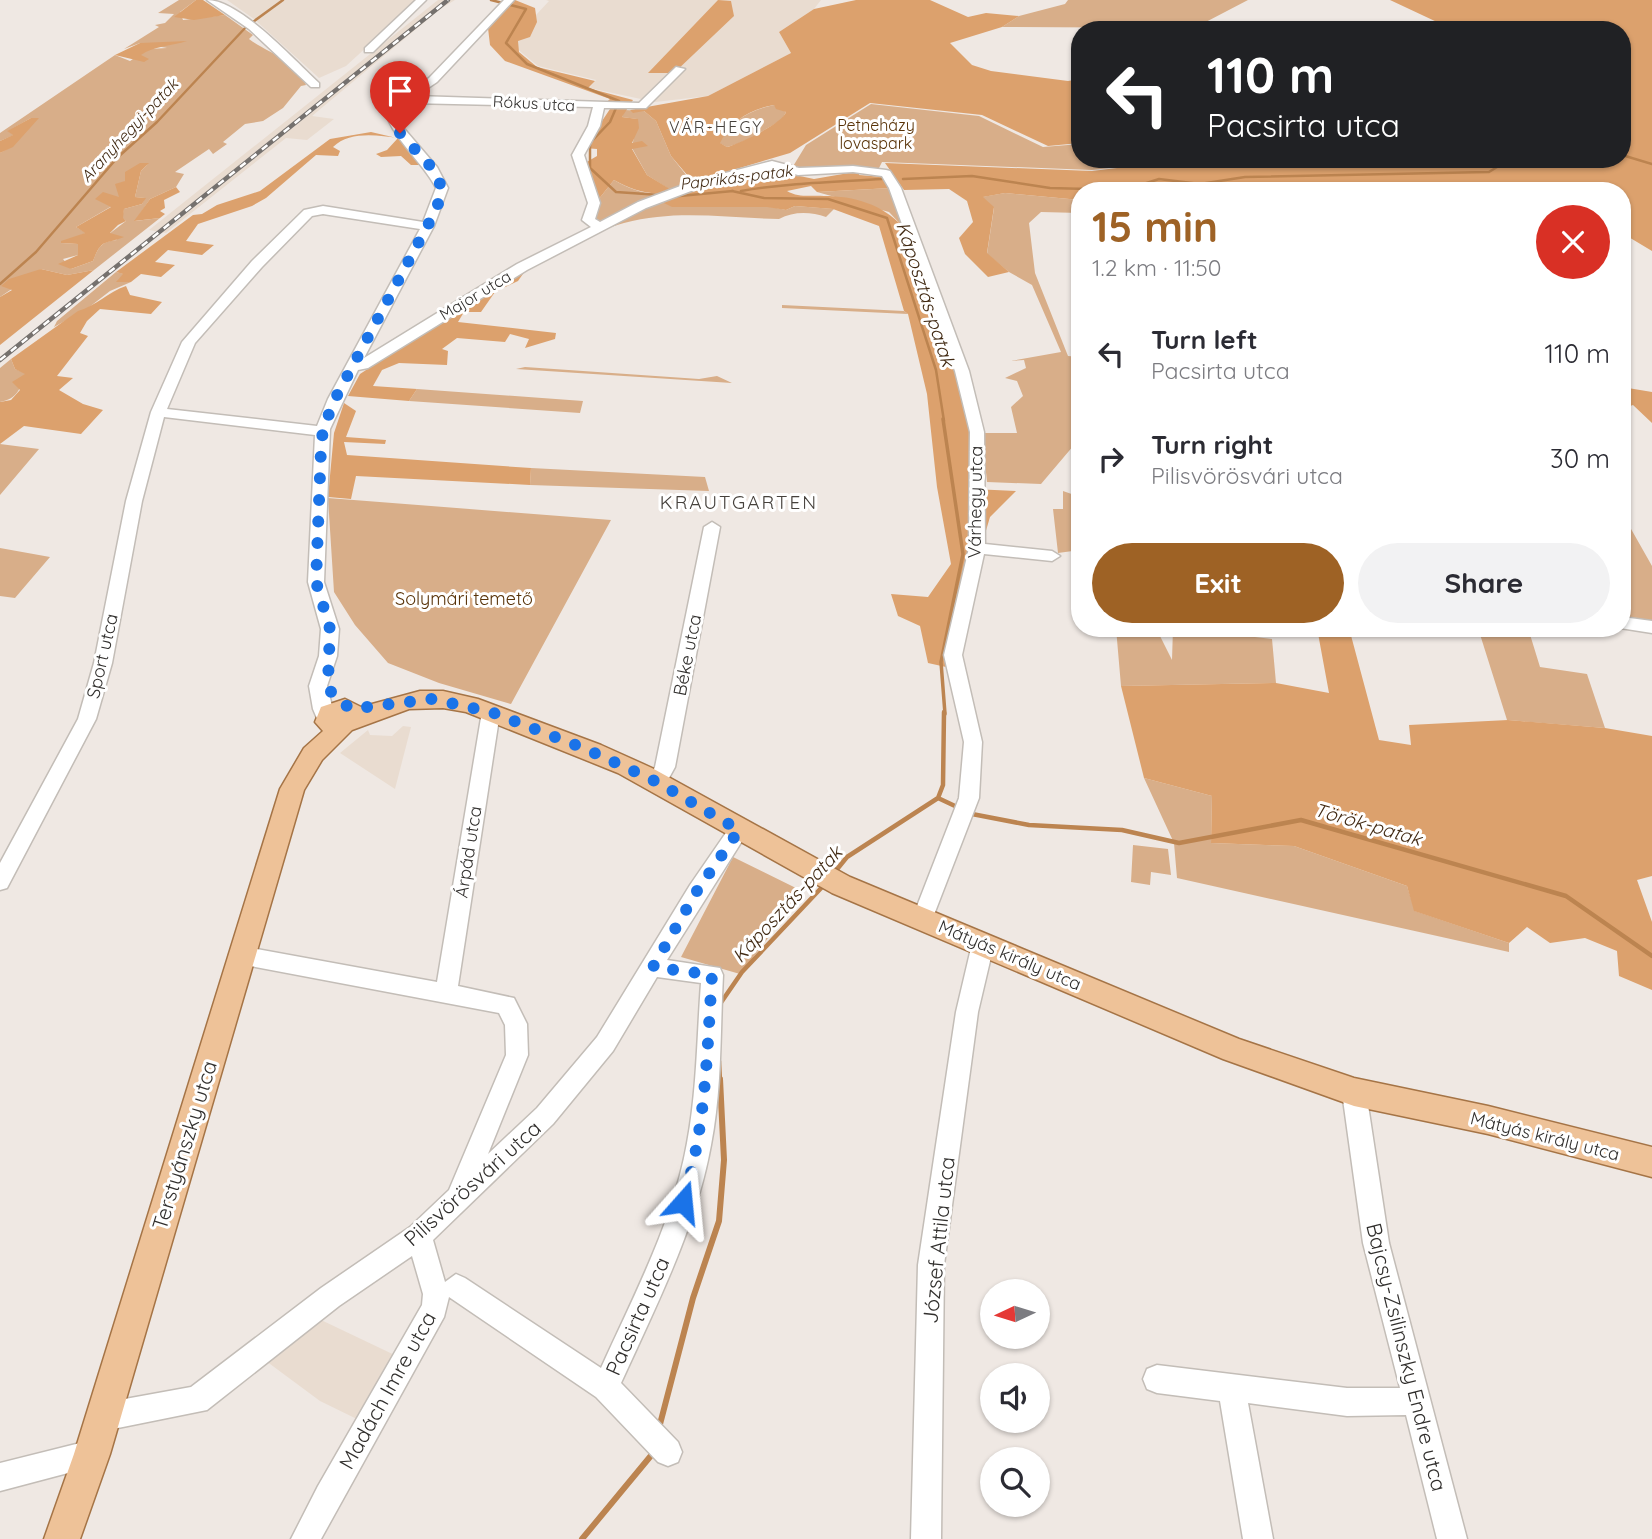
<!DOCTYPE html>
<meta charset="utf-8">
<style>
:root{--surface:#fff;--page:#f2f2f3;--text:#2b2b33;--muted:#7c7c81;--accent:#9e6225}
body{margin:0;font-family:Quicksand,sans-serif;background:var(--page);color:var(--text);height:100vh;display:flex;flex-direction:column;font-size:26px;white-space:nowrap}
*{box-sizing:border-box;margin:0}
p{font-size:23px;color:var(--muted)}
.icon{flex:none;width:38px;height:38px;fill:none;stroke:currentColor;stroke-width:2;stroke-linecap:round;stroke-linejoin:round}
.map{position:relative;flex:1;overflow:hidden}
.sheet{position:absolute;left:1071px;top:182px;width:560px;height:455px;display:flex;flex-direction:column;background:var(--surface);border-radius:28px;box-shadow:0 2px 5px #0004}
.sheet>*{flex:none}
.hud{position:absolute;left:1071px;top:21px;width:560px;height:147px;border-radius:28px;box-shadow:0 2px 5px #0004;background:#202124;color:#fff;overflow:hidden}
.needle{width:46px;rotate:266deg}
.fabs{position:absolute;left:980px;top:1279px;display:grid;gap:14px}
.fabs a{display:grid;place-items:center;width:70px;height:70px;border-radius:50%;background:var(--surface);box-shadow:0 2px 5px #0004;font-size:35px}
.pin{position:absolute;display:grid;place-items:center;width:60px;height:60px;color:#fff;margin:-72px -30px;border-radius:50% 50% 50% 0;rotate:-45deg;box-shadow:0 0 7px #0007}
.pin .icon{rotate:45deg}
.me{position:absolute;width:77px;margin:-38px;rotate:18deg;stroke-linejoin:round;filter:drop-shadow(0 0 5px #0008)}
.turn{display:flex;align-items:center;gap:24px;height:147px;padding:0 21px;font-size:32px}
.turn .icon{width:91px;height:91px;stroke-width:2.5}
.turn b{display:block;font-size:49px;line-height:60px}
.round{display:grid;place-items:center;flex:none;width:74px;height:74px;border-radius:37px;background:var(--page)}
.headline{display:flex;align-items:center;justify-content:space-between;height:119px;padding:0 21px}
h1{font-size:42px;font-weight:800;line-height:52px;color:var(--accent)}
.primary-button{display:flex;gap:14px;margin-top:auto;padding:14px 21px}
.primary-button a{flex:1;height:80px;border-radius:42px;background:var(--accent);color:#fff;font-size:28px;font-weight:800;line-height:80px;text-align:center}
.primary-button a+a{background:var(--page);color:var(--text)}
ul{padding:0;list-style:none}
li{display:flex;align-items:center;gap:21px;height:105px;padding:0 21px}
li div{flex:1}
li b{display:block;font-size:26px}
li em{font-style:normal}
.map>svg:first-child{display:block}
</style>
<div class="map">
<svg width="1652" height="1539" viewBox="0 0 1652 1539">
<rect width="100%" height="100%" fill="#efe8e3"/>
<path fill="#e9dcd0" d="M 227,0 L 418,0 L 346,66 L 319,78 L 254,19 Z
M 438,0 L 455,0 L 440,9 L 312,116 L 334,119 L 307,140 L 286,138 L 166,233 L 149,230 Z
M 546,0 L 821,0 L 814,9 L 779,32 L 791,53 L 708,96 L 655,102 L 589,88 L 596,80 L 538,66 L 510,43 L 549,1 Z
M 403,726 L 411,727 L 395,789 L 340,753 L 368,730 L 370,735 L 392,736 Z
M 319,1319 L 403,1359 L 363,1422 L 320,1401 L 266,1361 Z"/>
<path fill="#d8ae89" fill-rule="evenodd" d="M 179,0 L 196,0 L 180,12 L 183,20 L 225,15 L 253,35 L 249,39 C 268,53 297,60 306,85 L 301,86 L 283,108 L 263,121 L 245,124 L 223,142 L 227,144 L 213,154 L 209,149 L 175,172 L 184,174 L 176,187 L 150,199 L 135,221 L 160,218 L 94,270 L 67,275 L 41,269 L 0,297 L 0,153 L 13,146 L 31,118 L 8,131 L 14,135 L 0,141 L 0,133 L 115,55 L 130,61 L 148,49 L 167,48 L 140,43 L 124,49 L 159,27 L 155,25 L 165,23 L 174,14 L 158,13 ZM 148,164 L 141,171 L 135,197 L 145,198 L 142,204 L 124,209 L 122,218 L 126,221 L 109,234 L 117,240 C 101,241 98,248 93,261 L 71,269 L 63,259 L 78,255 L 78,244 L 61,243 L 86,233 L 76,227 L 112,206 L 96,198 L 120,198 L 125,181 Z
M 1068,0 L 1248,0 L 1202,24 L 1186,28 L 1002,27 L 1019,16 L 1065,4 Z
M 871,104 L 979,116 L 1043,147 L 1080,144 L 1080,159 L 1191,159 L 1092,170 L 882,162 L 879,168 L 792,168 L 806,145 Z
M 774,105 L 786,112 L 782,120 C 763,130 748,142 727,147 L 719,143 C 730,122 749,110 774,105 Z
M 625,110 L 644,111 L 656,121 L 671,156 L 687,176 L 716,180 L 767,206 L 786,210 L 795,206 L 834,209 L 826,217 C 811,212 794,211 779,219 C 726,218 676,209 624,223 C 608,227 593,236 579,242 L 599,230 L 593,217 L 598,200 L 614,180 C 631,190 652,198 672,191 L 647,175 L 632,148 L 637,119 L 622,117 Z
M 891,188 L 903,227 L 889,212 L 817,192 Z
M 1005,193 L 1080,200 L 1080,213 L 1041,212 L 1029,223 L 1035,273 L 1068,356 L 1080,357 L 1080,438 L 1041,484 L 987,482 L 982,433 L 1017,433 L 1011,407 L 1023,396 L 1017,381 L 1005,378 L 1026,368 L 1024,360 L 1011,361 L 1061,352 L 1032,285 L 1009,272 L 987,254 L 994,208 L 982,197 Z
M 116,272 L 124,274 L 117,282 L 131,282 L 110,291 L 88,308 L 54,327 L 57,321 Z
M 782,305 L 904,311 L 908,314 L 782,308 Z
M 11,359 L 15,369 L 26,373 C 20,389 17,399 0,402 L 0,368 Z
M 525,367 L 699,379 L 717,376 L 732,383 L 516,369 Z
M 417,389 L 583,401 L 580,413 L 409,401 Z
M 0,444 L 39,449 L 0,495 Z
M 531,468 L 705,477 L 709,491 L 530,485 Z
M 1063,491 L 1080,497 L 1080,550 L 1058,553 L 1053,509 L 1063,509 Z
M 328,498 L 611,520 L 511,704 L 439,683 L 388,663 L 355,625 L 334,592 Z
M 1622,513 L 1652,566 L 1652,621 L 1622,617 Z
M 0,548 L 50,557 L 15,598 L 0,596 Z
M 1116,628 L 1156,628 L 1172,660 L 1173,628 L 1236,628 L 1238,637 L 1238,635 L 1272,639 L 1276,683 L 1121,686 Z
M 1478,628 L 1528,628 L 1540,667 L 1587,674 L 1605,728 L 1507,720 Z
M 1144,778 L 1212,796 L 1211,843 L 1294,846 L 1407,886 L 1415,911 L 1509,943 L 1509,952 L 1177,878 L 1174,843 Z
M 1133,845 L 1168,849 L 1171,875 L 1151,872 L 1150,885 L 1131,882 Z
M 733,857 L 804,892 L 740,974 L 681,957 Z"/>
<path fill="#dca16d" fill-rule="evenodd" d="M 196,0 L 203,0 L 225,15 L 194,20 L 174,17 Z
M 515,0 L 535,8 L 537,22 L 530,37 L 518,41 L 519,52 L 537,67 L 595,81 L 588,88 L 633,100 L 622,117 L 638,119 L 639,128 L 632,143 L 642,141 L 648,146 L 632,149 L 647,175 L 673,191 C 652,197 632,190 614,180 L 598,200 L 585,163 L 597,156 L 597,149 L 584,148 L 610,109 L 600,108 L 610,99 L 505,61 L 490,45 L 488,28 Z
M 718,0 L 731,1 L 734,16 L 674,73 L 648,73 Z
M 856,0 L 930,0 L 968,17 L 986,13 L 1019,16 L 1002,27 L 950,43 L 972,65 L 991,71 L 1068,81 L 1080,79 L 1080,143 L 1048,146 L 982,115 L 870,103 L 790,153 L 706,178 L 688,176 L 671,156 L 656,121 L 644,111 L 633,113 L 630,110 L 708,96 L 791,53 L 779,32 L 814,9 ZM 774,105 L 776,109 L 786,112 C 783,123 739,144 727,147 L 720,143 C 730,122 749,109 774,105 Z
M 1390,0 L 1652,0 L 1652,251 L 1622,233 L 1622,191 L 1080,191 L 1080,200 L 1005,193 L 983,197 L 994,207 L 987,253 L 1009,272 L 988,277 L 965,254 L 959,238 L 973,222 L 967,201 L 949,189 L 904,190 L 885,163 L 1092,171 L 1192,159 L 1622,159 L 1622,30 L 1454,30 Z
M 187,41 C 172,46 153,46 141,55 L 149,59 L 144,62 L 115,55 L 140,43 Z
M 31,118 L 39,118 L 13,147 L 0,153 L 0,141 L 13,135 L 7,131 Z
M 371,132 L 401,139 L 425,165 L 411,165 L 401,156 L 381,157 L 376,154 L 387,150 L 398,138 C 377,135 349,131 333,147 L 340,151 L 338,156 L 316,155 L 266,198 L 252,206 L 198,224 L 186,241 L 214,245 L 202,255 L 168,250 L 155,262 L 175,265 L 161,277 L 141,274 L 131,282 L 116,282 L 123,274 L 116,272 L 193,215 L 202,214 L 217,205 L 260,191 L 330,139 Z
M 140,163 L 149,163 L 141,171 L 135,197 L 146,198 L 142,204 L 124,209 L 123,218 L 126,221 L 118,225 L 110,233 L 124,237 C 104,245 102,238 93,261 L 71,269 L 58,264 L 78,255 L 78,244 L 61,243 L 61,241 L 85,233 L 76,227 L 111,207 L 95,199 L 103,192 L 119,197 L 115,184 L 125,181 L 125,172 Z
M 860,171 L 859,175 L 883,177 L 891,188 L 817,192 L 811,186 L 787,191 C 799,198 810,195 824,196 C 854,196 882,204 903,227 L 956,369 L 972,435 L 973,489 L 1016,491 L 990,517 L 946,667 L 928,663 L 920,626 L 898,616 L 891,594 L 928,597 L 951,564 L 937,487 L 927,394 L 908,314 L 904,311 L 879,226 L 833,209 L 795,206 L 786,210 L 767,207 L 672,207 L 660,201 L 716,180 L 790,174 L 814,179 Z
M 176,187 L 180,192 L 164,200 L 165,208 L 160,211 L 165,214 L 160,218 L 134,221 L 150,199 Z
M 538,263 L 525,271 L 518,281 L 495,292 L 481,312 L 464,312 L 458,322 L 556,333 L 555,339 L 525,348 L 529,339 L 510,334 L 505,342 L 457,338 L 442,349 L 448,351 L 447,365 L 399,363 L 382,370 L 373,386 L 417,389 L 409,401 L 348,396 L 360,374 L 483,293 Z
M 41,269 L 67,275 L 94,270 L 0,345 L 0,297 L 12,290 L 1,286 L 9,279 Z
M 126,286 L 130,295 L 162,302 L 151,314 L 100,309 L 87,321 L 80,333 L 88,336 L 57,376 L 73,378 L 59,390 L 83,404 L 103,410 L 81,434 L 24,426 L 0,444 L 0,402 L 11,400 L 20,390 L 12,382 L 25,374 L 15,369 L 11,359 L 78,311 C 96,306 108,292 126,286 Z
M 1622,387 L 1652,392 L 1652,423 L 1633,405 L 1622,409 Z
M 344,403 L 356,411 L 346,437 L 386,440 L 385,444 L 344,442 L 347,455 L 531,468 L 530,485 L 356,476 L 351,499 L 328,497 L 334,433 Z
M 1317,628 L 1349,628 L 1379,740 L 1411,745 L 1409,725 L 1508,720 L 1605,728 L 1652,736 L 1652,876 L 1637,880 L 1652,922 L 1652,990 L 1619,976 L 1617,951 L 1585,938 L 1550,943 L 1527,927 L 1509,943 L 1414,911 L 1407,886 L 1294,846 L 1211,843 L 1212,796 L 1144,778 L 1121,686 L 1276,683 L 1329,693 Z"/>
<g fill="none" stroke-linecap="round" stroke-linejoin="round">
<path stroke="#bc8450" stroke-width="2.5" d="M 491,0 L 526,9 L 506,43 L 527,64 L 619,101 L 610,122 L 590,143 L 590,168 L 616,192 L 660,195
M 1622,155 L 1652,164
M 903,179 L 972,176 L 1050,188 L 1125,190 L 1159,179 L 1200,184 L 1245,177 L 1489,172 L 1510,159
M 732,191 L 764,198 L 828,199 L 887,218 L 936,370 L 944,421
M 741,191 C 788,183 834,182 882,179
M 669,197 L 733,191
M 0,284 L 36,252 L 117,158 L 157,122 L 246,27 L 283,0"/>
<path stroke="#bc8450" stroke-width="3.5" d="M 943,419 L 963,554 L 941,662 L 945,714"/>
<path stroke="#bc8450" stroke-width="4.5" d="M 938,798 L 955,806
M 972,814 L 1029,825 L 1122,830 L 1179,843 L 1301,820 L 1566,896 L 1652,956
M 834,873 L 847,857 L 938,798 L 943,785 L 944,712
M 720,1004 L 742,972 L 824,885
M 719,1061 L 720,1081"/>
<path stroke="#bc8450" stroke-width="6" d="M 659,1428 L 693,1298 L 719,1221 L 724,1160 L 720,1079
M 582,1539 L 654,1452"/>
<g stroke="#c3bdb7" stroke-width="3">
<path id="minor" d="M 207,0 C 240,0 294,60 319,83 L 319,87 L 311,87 L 249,29 Z
M 416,0 L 426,0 L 373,52 L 365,52 L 365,48 Z
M 504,0 L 514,0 L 437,82 L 416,96 L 639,103 L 676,67 L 685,69 L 646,108 L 604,108 L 600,126 L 584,155 L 600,203 L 595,219 L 600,222 L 638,202 L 691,182 L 772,161 L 799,168 L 853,166 L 886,170 L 890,171 L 901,188 L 969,371 L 984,432 L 985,544 L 1052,551 L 1060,556 L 1052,561 L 984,554 L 962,655 L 982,742 L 979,798 L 930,925 L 923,928 L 916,925 L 912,919 L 959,798 L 964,742 L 944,655 L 969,548 L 970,432 L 955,371 L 889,188 L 882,176 L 853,172 L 798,175 L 772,168 L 699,188 L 646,208 L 527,270 L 368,368 L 358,370 L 330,429 L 324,582 L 339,629 L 337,656 L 327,686 L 335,718 L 333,723 L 319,723 L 313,709 L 309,686 L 319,656 L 321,629 L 308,582 L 315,435 L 164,417 L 142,501 L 112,663 L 96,719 L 7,888 L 0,890 L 0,863 L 78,719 L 94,663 L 126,501 L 151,412 L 182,342 L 252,261 L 304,210 L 323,206 L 423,222 L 436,188 C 424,162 381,129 385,101 L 393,101 L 401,125 L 437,167 L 448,188 L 434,226 L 364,358 L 517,264 L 591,227 L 582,220 L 588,203 L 572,155 L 588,126 L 593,107 L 409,103 L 404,100 L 415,96 L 410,93 L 411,91 L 429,78 ZM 323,214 L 420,229 L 328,399 L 317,426 L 167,409 L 195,343 L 262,267 L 312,216 Z
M 712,522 L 720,527 L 675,767 L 664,787 L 650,787 L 647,782 L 655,767 L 704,527 Z
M 1622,617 L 1652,621 L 1652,633 L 1620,628 L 1622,628 Z
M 491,705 L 500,712 L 458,986 L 514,998 L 527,1024 L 528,1055 L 488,1154 L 537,1108 L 597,1037 L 690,885 L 732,824 L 746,824 L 749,830 L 667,960 L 720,968 L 723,975 C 720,1031 722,1089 711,1145 C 696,1228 656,1306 621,1383 L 678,1442 L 682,1452 L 678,1462 L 668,1466 L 658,1462 L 596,1397 L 449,1297 L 444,1317 L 321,1539 L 291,1539 L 318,1486 L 422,1305 L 423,1294 L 412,1256 L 339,1306 L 207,1410 L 103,1431 L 93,1427 L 89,1417 L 93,1407 L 103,1403 L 191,1387 L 321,1288 L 410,1227 L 449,1190 L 506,1055 L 505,1025 L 499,1013 L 240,964 L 232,961 L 229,955 L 232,949 L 240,946 L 437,982 L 482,712 ZM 657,977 L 701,983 C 697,1036 697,1090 687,1143 C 673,1222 634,1295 601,1368 L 465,1278 L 456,1274 L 445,1282 L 433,1240 L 553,1124 L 613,1051 Z
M 983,935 L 991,938 L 994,944 L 978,1012 L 944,1265 L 941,1539 L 911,1539 L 918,1265 L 956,1012 L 972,944 L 975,938 Z
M 1354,1081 L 1362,1084 L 1366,1092 L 1389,1243 L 1467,1539 L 1437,1539 L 1406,1415 L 1347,1416 L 1248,1403 L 1273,1539 L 1243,1539 L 1220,1401 L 1157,1393 L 1147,1389 L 1143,1379 L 1147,1369 L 1157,1365 L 1347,1388 L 1400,1388 L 1363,1243 L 1342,1092 L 1346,1084 Z
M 92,1440 L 102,1444 L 106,1454 L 102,1464 L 0,1491 L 0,1463 Z"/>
</g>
<g stroke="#a57446" stroke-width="3">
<path id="major" d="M 420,691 L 443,691 L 478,699 L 601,745 L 652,768 L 850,877 L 1239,1039 L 1354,1078 L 1488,1106 L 1652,1147 L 1652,1177 L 1488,1134 L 1354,1106 L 1223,1059 L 832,893 L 618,773 L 466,712 L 443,708 L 409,709 L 352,730 L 322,760 L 304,790 L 110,1454 L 80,1539 L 44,1539 L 74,1454 L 280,789 L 304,748 L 323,731 L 315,722 L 321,707 L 345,699 L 361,707 Z"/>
</g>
<use href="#minor" fill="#fff" fill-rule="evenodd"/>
<use href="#major" fill="#eec298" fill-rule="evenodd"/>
<g stroke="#75716e" stroke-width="4.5">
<path id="rail" d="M 0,360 L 448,0"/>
</g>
<use href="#rail" stroke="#fff" stroke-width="2.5" stroke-dasharray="7" stroke-linecap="butt"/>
</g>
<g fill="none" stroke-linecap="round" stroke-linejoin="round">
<path stroke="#1a73e8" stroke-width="12" stroke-dasharray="0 21.6" d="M 400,133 L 433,169 L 442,188 L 437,208 L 335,399 L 323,429 L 321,448 L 316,582 L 330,629 L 328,682 L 332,695 L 351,709 L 432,699 L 491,712 L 586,749 L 657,782 L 739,830 L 697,891 L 653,967 L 712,975 C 707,1051 706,1129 683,1202"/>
</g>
<g text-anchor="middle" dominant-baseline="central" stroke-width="6" stroke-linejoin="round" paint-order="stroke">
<g font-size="16" fill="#312f2d" stroke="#fff">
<text transform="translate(534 103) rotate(3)">Rókus utca</text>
<text transform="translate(475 295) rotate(-31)">Major utca</text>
</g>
<g font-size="16" fill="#583207" stroke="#fff">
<text x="876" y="125">Petneházy<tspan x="876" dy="18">lovaspark</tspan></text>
</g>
<g font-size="16" letter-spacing="2" fill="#46413c" stroke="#fff">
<text x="716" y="127">VÁR-HEGY</text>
</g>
<g font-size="16" font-style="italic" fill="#412912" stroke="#fff">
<text transform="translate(129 130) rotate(-47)">Aranyhegyi-patak</text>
<text transform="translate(736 177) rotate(-7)">Paprikás-patak</text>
</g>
<g font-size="18" fill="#312f2d" stroke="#fff">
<text transform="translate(975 502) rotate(-89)">Várhegy utca</text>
<text transform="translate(687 655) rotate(-79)">Béke utca</text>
<text transform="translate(102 656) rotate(-77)">Sport utca</text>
<text transform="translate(468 852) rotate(-81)">Árpád utca</text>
<text transform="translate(1010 955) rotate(23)">Mátyás király utca</text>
<text transform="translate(1545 1136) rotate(14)">Mátyás király utca</text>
</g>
<g font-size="18" fill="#583207" stroke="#fff">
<text x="464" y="598">Solymári temető</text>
</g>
<g font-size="19" font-style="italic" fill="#412912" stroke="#fff">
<text transform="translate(926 294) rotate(72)">Káposztás-patak</text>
<text transform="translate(1368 824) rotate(16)">Török-patak</text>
<text transform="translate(787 904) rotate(-47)">Káposztás-patak</text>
</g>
<g font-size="19" letter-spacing="2" fill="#46413c" stroke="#fff">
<text x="739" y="502">KRAUTGARTEN</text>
</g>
<g font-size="21" fill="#312f2d" stroke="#fff">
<text transform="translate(184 1145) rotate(-73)">Terstyánszky utca</text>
<text transform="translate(472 1183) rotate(-42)">Pilisvörösvári utca</text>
<text transform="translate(938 1240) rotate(-84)">József Attila utca</text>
<text transform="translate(637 1316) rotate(-66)">Pacsirta utca</text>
<text transform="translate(1407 1357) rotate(76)">Bajcsy-Zsilinszky Endre utca</text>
<text transform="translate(387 1390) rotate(-61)">Madách Imre utca</text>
</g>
</g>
</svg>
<div class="fabs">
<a><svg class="needle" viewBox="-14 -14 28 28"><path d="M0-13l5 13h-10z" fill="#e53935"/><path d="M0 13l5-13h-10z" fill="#7c7c81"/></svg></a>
<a><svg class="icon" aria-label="sound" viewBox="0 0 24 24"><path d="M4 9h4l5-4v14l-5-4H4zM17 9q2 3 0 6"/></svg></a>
<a><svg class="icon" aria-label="search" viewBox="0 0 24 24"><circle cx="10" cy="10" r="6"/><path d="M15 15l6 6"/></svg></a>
</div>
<div class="pin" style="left:400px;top:133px;background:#d93025"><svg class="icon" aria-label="arrive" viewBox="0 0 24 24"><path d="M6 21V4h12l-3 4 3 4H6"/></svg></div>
<svg class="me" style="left:683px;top:1202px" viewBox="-20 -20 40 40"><path d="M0-17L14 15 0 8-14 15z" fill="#1a73e8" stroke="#fff" stroke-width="4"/></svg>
<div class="hud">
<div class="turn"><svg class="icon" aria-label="left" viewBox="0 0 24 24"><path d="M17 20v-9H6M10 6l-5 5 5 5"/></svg><div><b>110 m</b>Pacsirta utca</div></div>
</div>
<section class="sheet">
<div class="headline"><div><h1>15 min</h1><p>1.2 km · 11:50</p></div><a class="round" style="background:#d93025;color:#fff"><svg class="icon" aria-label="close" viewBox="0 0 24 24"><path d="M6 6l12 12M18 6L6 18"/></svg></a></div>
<ul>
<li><svg class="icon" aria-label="left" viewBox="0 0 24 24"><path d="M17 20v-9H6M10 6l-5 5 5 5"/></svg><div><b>Turn left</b><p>Pacsirta utca</p></div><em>110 m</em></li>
<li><svg class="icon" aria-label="right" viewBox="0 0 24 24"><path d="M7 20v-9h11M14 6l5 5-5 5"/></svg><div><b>Turn right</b><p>Pilisvörösvári utca</p></div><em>30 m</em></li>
</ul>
<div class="primary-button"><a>Exit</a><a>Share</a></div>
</section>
</div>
